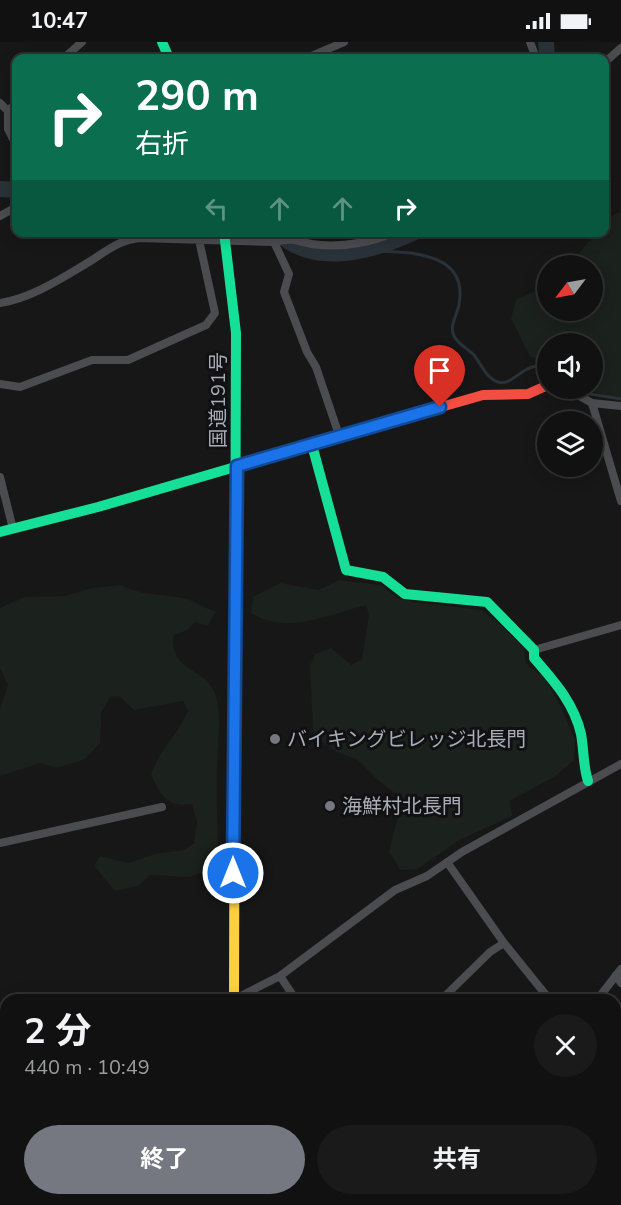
<!DOCTYPE html>
<html lang="ja">
<meta charset="utf-8">
<style>
:root{--surface:#111;--page:#1a1a1a;--text:#f1f3f6;--muted:#9c9d9f;--line:#303131;--accent:#757880}
body{margin:0;font-family:"Nunito Sans","Noto Sans JP",sans-serif;background:var(--page);color:var(--text);height:100vh;display:flex;flex-direction:column;font-size:22px;white-space:nowrap}
*{box-sizing:border-box;margin:0}
p{font-size:20px;color:var(--muted)}
.icon{flex:none;width:33px;height:33px;fill:none;stroke:currentColor;stroke-width:2;stroke-linecap:round;stroke-linejoin:round}
.map{position:relative;flex:1;overflow:hidden}
.side{position:absolute;left:0px;top:952px;width:621px;height:212px;display:flex;flex-direction:column;background:var(--surface);border-radius:18px 18px 0 0;box-shadow:0 3px 15px #0003,0 0 0 2px var(--line)}
.side>*{flex:none}
.hud{position:absolute;left:12px;top:12px;width:597px;height:183px;border-radius:12px;box-shadow:0 3px 15px #0003,0 0 0 2px var(--line);background:#0b6e4f;color:#fff;overflow:hidden}
.needle{width:39px;rotate:238deg}
.controls{position:absolute;left:537px;top:213px;display:grid;gap:12px}
.controls a{display:grid;place-items:center;width:66px;height:66px;border-radius:50%;background:var(--surface);box-shadow:0 3px 15px #0003,0 0 0 2px var(--line);font-size:30px}
.pin{position:absolute;display:grid;place-items:center;width:51px;height:51px;color:#fff;margin:-62px -26px;border-radius:50% 50% 50% 0;rotate:-45deg;box-shadow:0 0 6px #0007}
.pin .icon{rotate:45deg}
.me{position:absolute;width:66px;margin:-33px;rotate:0deg;stroke-linejoin:round;filter:drop-shadow(0 0 4px #0008)}
.turn{display:flex;align-items:center;gap:21px;height:126px;padding:0 24px;font-size:27px}
.turn .icon{width:78px;height:78px;stroke-width:2.5}
.turn b{display:block;font-size:42px;line-height:51px}
.lanes{display:flex;align-items:center;height:57px;padding:0 24px;background:#0003;justify-content:center;gap:30px;direction:ltr}
.lanes .off{opacity:.35}
.round{display:grid;place-items:center;flex:none;width:63px;height:63px;border-radius:32px;background:var(--page)}
.overview{display:flex;align-items:center;justify-content:space-between;height:102px;padding:0 24px}
h1{font-size:36px;font-weight:700;line-height:45px}
.primary-button{display:flex;gap:12px;margin-top:auto;padding:12px 24px}
.primary-button a{flex:1;height:69px;border-radius:36px;background:var(--accent);color:#fff;font-size:24px;font-weight:700;line-height:69px;text-align:center}
.primary-button a+a{background:var(--page);color:var(--text)}
.status{display:flex;justify-content:space-between;align-items:center;height:42px;padding:0 30px;background:var(--surface);direction:ltr}
.status svg{height:16px;fill:currentColor}
.map>svg:first-child{display:block}
</style>
<div class="status"><b>10:47</b><svg viewBox="0 0 49 12"><path d="M0 12V9h3v3zM5 12V6h3v6zM10 12V3h3v9zM15 12V0h3v12zM26 1h20v11H26zM47 4h2v5h-2z"/></svg></div>
<div class="map">
<svg width="621" height="1163" viewBox="0 0 621 1163">
<rect width="100%" height="100%" fill="#171717"/>
<path fill="#1b211c" d="M 621,170 L 621,357 L 611,356 L 586,347 L 592,346 L 593,338 L 603,332 L 601,309 L 593,305 L 592,302 L 548,302 L 547,320 L 530,315 L 511,276 L 516,258 L 547,243 L 548,268 L 592,268 L 592,224 L 569,223 L 596,191 L 604,190 L 607,176 Z
M 339,538 L 381,543 L 398,556 L 414,560 L 481,568 L 496,579 L 524,606 L 526,621 L 545,637 L 560,663 L 575,698 L 574,718 L 557,733 L 510,759 L 512,774 L 459,798 L 418,827 L 400,828 L 389,809 L 403,757 L 380,740 L 358,718 L 337,710 L 319,698 L 313,688 L 310,624 L 315,612 L 331,606 L 351,623 L 362,617 L 369,573 L 366,563 C 330,572 286,594 251,571 L 253,555 L 280,541 L 319,548 Z
M 121,543 C 144,555 167,551 190,558 C 200,562 205,567 216,569 L 208,584 L 195,580 L 187,588 L 173,594 C 171,634 210,623 217,658 C 222,682 217,705 217,728 C 216,757 218,787 218,816 L 213,827 L 189,835 L 150,833 L 138,844 L 115,849 L 94,824 L 100,814 L 128,821 L 155,812 L 184,808 L 194,801 L 197,780 L 192,762 C 166,765 162,755 151,733 C 160,706 177,694 188,669 L 183,659 L 134,668 L 119,654 L 110,655 L 101,671 L 100,701 L 85,717 L 57,726 L 40,721 L 0,734 L 0,667 L 8,643 L 0,626 L 0,566 L 25,555 L 65,554 L 92,546 Z"/>
<g fill="none" stroke-linecap="round" stroke-linejoin="round">
<path stroke="#2a3239" stroke-width="3" d="M 360,208 C 397,211 470,204 459,263 C 457,273 449,284 454,294 C 458,302 468,307 474,313 C 481,322 487,337 498,340 C 514,345 523,318 548,325
M 579,346 L 590,352 L 621,357"/>
<path stroke="#2a3239" stroke-width="16" d="M 546,0 L 547,16
M 0,147 L 16,148
M 277,190 C 314,227 374,209 415,190"/>
<path stroke="#4b4c50" stroke-width="8" d="M 530,0 L 536,16
M 64,16 L 82,0
M 307,16 L 344,0
M 604,21 L 621,6
M 0,61 L 8,69 L 8,87 L 16,103
M 8,69 L 16,61
M 0,174 L 16,165
M 274,200 L 289,232 L 284,250 L 307,310 L 316,325 L 339,393
M 0,261 C 32,256 62,236 89,220 C 108,208 117,199 139,196 L 274,200 C 298,194 299,202 320,203 C 345,205 373,200 395,190
M 0,342 L 20,345 L 92,318 L 128,318 L 206,283 L 215,271 L 199,198
M 565,346 L 592,361 L 621,364
M 592,361 L 621,459
M 0,435 L 13,487
M 534,608 L 621,583
M 0,801 L 162,765
M 447,820 L 504,901 L 550,958
M 616,933 L 621,941
M 280,934 L 296,958
M 233,958 L 280,934 L 395,848 L 427,834 L 462,810 L 621,722
M 441,958 L 490,910 L 504,901
M 597,958 L 621,927
M 0,1028 L 6,1027
M 0,1040 L 6,1059
M 37,1158 L 38,1163
M 497,1158 L 501,1163
M 407,1163 L 411,1158"/>
<path stroke="#16e098" stroke-width="10" d="M 162,0 L 169,16
M 224,190 L 236,291 L 235,600
M 312,403 L 346,528 L 383,535 L 405,552 L 487,560 L 534,608 L 534,616 C 554,639 574,661 581,692 C 584,708 583,724 588,739
M 0,490 L 98,465 L 434,367"/>
<path stroke="#ffcf43" stroke-width="10" d="M 234,958 L 235,600
M 242,1158 L 242,1163"/>
<path stroke="#f24e42" stroke-width="10" d="M 434,367 L 483,353 L 528,352 L 548,343"/>
</g>
<g fill="none" stroke-linecap="round" stroke-linejoin="round">
<g stroke="#114b97" stroke-width="15">
<path id="route" d="M 233,831 L 237,424 L 440,365"/>
</g>
<use href="#route" stroke="#1a73e8" stroke-width="10"/>
</g>
<g fill="#757880" stroke="#111113" stroke-width="2">
<circle cx="275" cy="697" r="6"/>
<circle cx="330" cy="764" r="6"/>
</g>
<g text-anchor="middle" dominant-baseline="central" stroke-width="6" stroke-linejoin="round" paint-order="stroke">
<g font-size="20" fill="#a8adb8" stroke="#111113">
<text transform="translate(218 358) rotate(-90)">国道191号</text>
</g>
<g font-size="20" fill="#a8adb8" stroke="#111113" text-anchor="start">
<text x="287" y="697">バイキングビレッジ北長門</text>
<text x="342" y="764">海鮮村北長門</text>
</g>
</g>
</svg>
<div class="controls">
<a><svg class="needle" viewBox="-14 -14 28 28"><path d="M0-13l5 13h-10z" fill="#e53935"/><path d="M0 13l5-13h-10z" fill="#9c9d9f"/></svg></a>
<a><svg class="icon" aria-label="sound" viewBox="0 0 24 24"><path d="M4 9h4l5-4v14l-5-4H4zM17 9q2 3 0 6"/></svg></a>
<a><svg class="icon" aria-label="layers" viewBox="0 0 24 24"><path d="M12 4l9 5-9 5-9-5zM3 14l9 5 9-5"/></svg></a>
</div>
<div class="pin" style="left:440px;top:365px;background:#d93025"><svg class="icon" aria-label="arrive" viewBox="0 0 24 24"><path d="M6 21V4h12l-3 4 3 4H6"/></svg></div>
<svg class="me" style="left:233px;top:831px" viewBox="-20 -20 40 40"><circle r="17" fill="#1a73e8" stroke="#fff" stroke-width="3"/><path d="M0-11L8 9 0 5-8 9z" fill="#fff"/></svg>
<div class="hud">
<div class="turn"><svg class="icon" aria-label="right" viewBox="0 0 24 24"><path d="M7 20v-9h11M14 6l5 5-5 5"/></svg><div><b>290 m</b>右折</div></div>
<div class="lanes"><svg class="icon off" aria-label="left" viewBox="0 0 24 24"><path d="M17 20v-9H6M10 6l-5 5 5 5"/></svg><svg class="icon off" aria-label="ahead" viewBox="0 0 24 24"><path d="M12 20V5M6 11l6-6 6 6"/></svg><svg class="icon off" aria-label="ahead" viewBox="0 0 24 24"><path d="M12 20V5M6 11l6-6 6 6"/></svg><svg class="icon" aria-label="right" viewBox="0 0 24 24"><path d="M7 20v-9h11M14 6l5 5-5 5"/></svg></div>
</div>
<section class="side">
<div class="overview"><div><h1>2 分</h1><p>440 m · 10:49</p></div><a class="round"><svg class="icon" aria-label="close" viewBox="0 0 24 24"><path d="M6 6l12 12M18 6L6 18"/></svg></a></div>
<div class="primary-button"><a>終了</a><a>共有</a></div>
</section>
</div>
